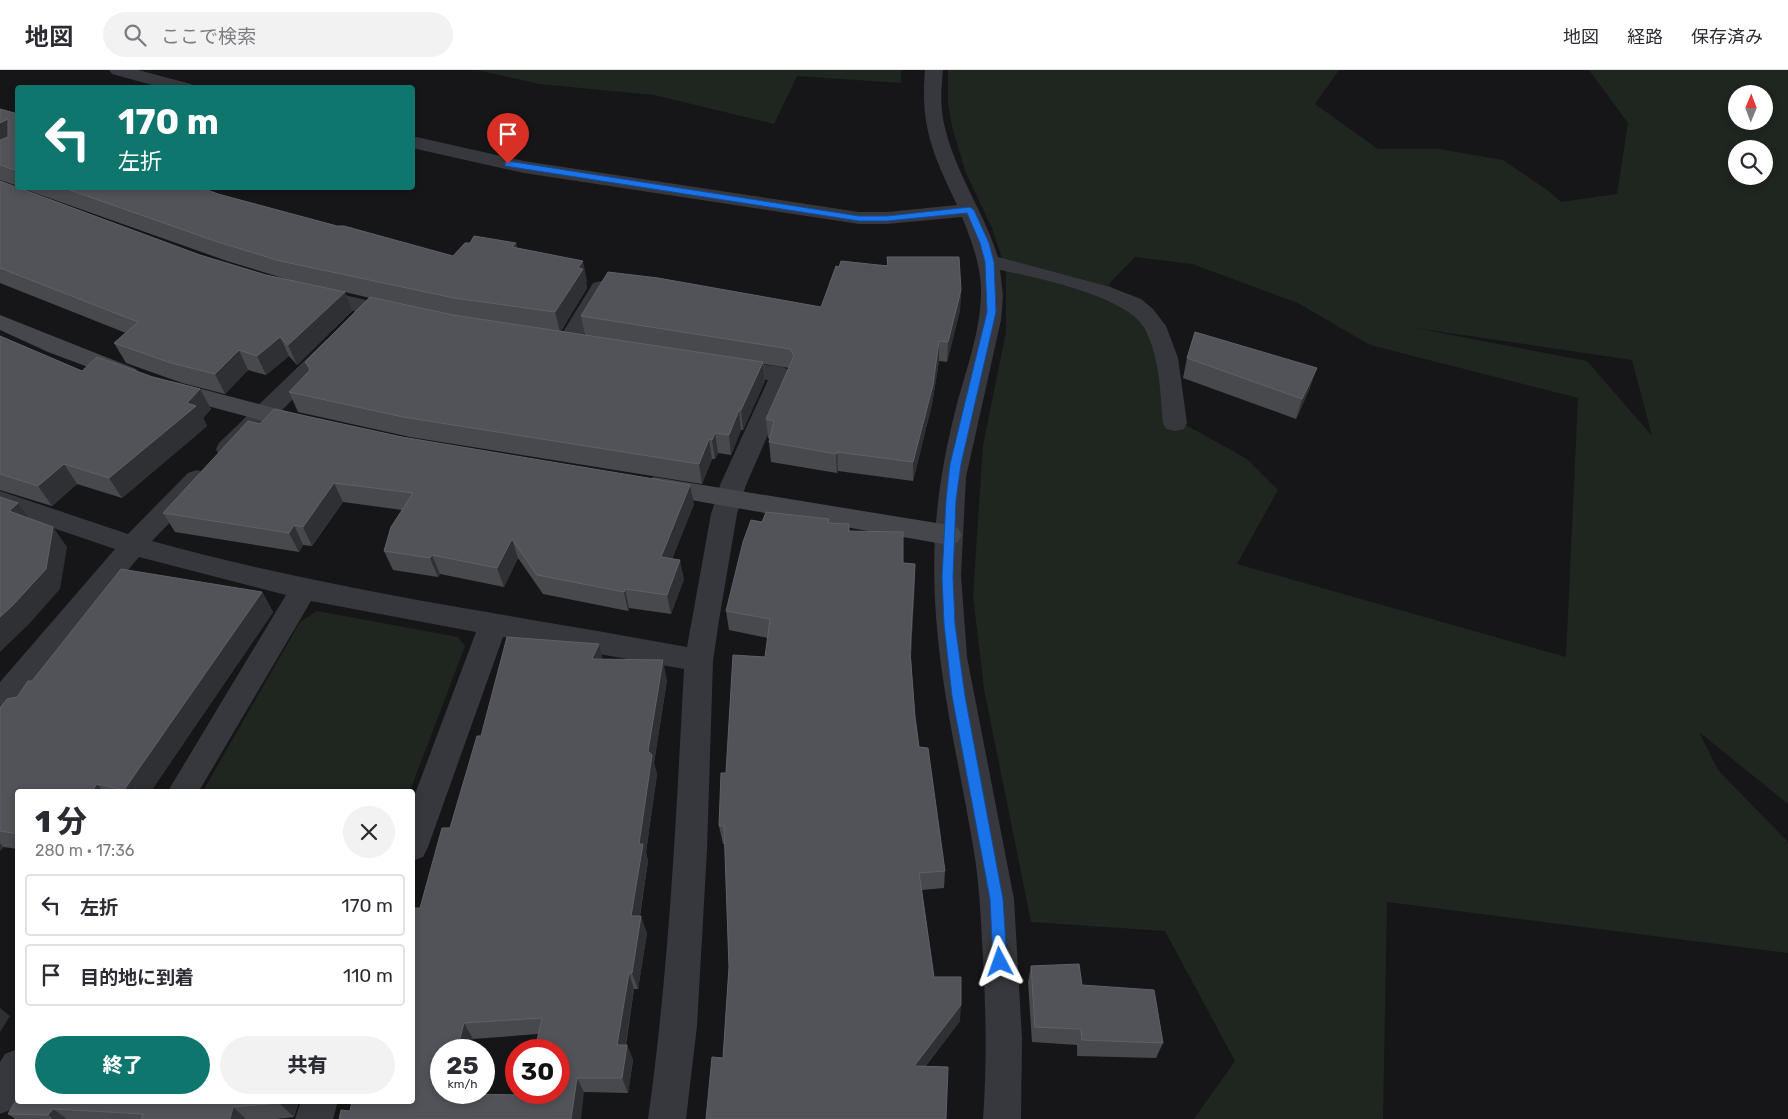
<!DOCTYPE html>
<html lang="ja">
<meta charset="utf-8">
<style>
:root{--surface:#fff;--page:#f2f2f3;--text:#2b2b33;--muted:#7c7c81;--line:#e1e1e2;--accent:#0f766e}
body{margin:0;font-family:Rubik,"Noto Sans JP",sans-serif;background:var(--page);color:var(--text);height:100vh;display:flex;flex-direction:column;font-size:19px;white-space:nowrap}
*{box-sizing:border-box;margin:0}
p{font-size:16px;color:var(--muted)}
.icon{flex:none;width:28px;height:28px;fill:none;stroke:currentColor;stroke-width:2;stroke-linecap:round;stroke-linejoin:round}
.map{position:relative;flex:1;overflow:hidden}
.sheet{position:absolute;left:15px;top:719px;width:400px;height:315px;display:flex;flex-direction:column;background:var(--surface);border-radius:5px;box-shadow:0 2px 8px #0003}
.sheet>*{flex:none}
.guide{position:absolute;left:15px;top:15px;width:400px;height:105px;border-radius:5px;box-shadow:0 2px 8px #0003;background:#0f766e;color:#fff;overflow:hidden}
.needle{width:32px;rotate:1deg}
.tools{position:absolute;left:1728px;top:15px;display:grid;gap:10px}
.tools a{display:grid;place-items:center;width:45px;height:45px;border-radius:50%;background:var(--surface);box-shadow:0 2px 8px #0003;font-size:25px}
.speed{position:absolute;left:430px;top:969px;display:flex;gap:10px;font-size:25px;font-weight:700;text-align:center}
.speed>*{display:grid;place-content:center;width:65px;height:65px;border-radius:50%;background:var(--surface);box-shadow:0 2px 8px #0003;line-height:1}
.speed small{font-size:12px;font-weight:400}
.speed .limit{border:8px solid #d22;background:#fff;color:#111}
.pin{position:absolute;display:grid;place-items:center;width:42px;height:42px;color:#fff;margin:-51px -21px;border-radius:50% 50% 50% 0;rotate:-45deg;box-shadow:0 0 5px #0007}
.pin .icon{rotate:45deg}
.me{position:absolute;width:55px;margin:-28px;rotate:356deg;stroke-linejoin:round;filter:drop-shadow(0 0 4px #0008)}
.turn{display:flex;align-items:center;gap:18px;height:105px;padding:0 20px;font-size:22px}
.turn .icon{width:65px;height:65px;stroke-width:2.5}
.turn b{display:block;font-size:35px;line-height:42px}
.round{display:grid;place-items:center;flex:none;width:52px;height:52px;border-radius:26px;background:var(--page)}
.head{display:flex;align-items:center;justify-content:space-between;height:85px;padding:0 20px}
h1{font-size:30px;font-weight:800;line-height:38px}
.action{display:flex;gap:10px;margin-top:auto;padding:10px 20px}
.action a{flex:1;height:58px;border-radius:30px;background:var(--accent);color:#fff;font-size:20px;font-weight:800;line-height:58px;text-align:center}
.action a+a{background:var(--page);color:var(--text)}
ul{padding:0;list-style:none}
li{display:flex;align-items:center;gap:15px;height:62px;margin:0 10px 8px;padding:0 10px;border:2px solid var(--line);border-radius:5px}
li div{flex:1}
li b{display:block;font-size:19px}
li em{font-style:normal}
header{display:flex;align-items:center;gap:30px;box-sizing:border-box;height:70px;padding:0 25px;background:var(--surface);border-bottom:1px solid var(--line)}
header strong{font-size:24px}
nav{display:flex;gap:28px;margin-inline-start:auto;font-size:18px}
.search{width:350px;height:45px;background:var(--page);display:flex;align-items:center;gap:12px;box-sizing:border-box;padding:0 18px;border-radius:28px;color:var(--muted);font-size:19px}
.map>svg:first-child{display:block}
</style>
<header>
<strong>地図</strong>
<div class="search"><svg class="icon" aria-label="search" viewBox="0 0 24 24"><circle cx="10" cy="10" r="6"/><path d="M15 15l6 6"/></svg>ここで検索</div>
<nav><a>地図</a><a>経路</a><a>保存済み</a></nav>
</header>
<div class="map">
<svg width="1788" height="1049" viewBox="0 0 1788 1049">
<rect width="100%" height="100%" fill="#161618"/>
<path fill="#1e261f" fill-rule="evenodd" d="M 477,0 L 901,0 L 901,13 L 797,6 L 774,54 L 654,25 L 539,14 Z
M 948,0 L 1339,0 L 1315,34 L 1378,79 L 1439,79 L 1503,90 L 1550,122 L 1561,132 L 1617,124 L 1628,53 L 1589,0 L 1788,0 L 1788,734 L 1699,662 L 1718,700 L 1788,772 L 1788,883 L 1387,832 L 1383,1049 L 1194,1049 L 1235,991 L 1165,861 L 1031,852 L 984,619 L 973,526 L 983,375 L 1006,262 L 1006,201 L 992,158 L 966,103 L 952,57 L 948,32 ZM 1736,24 L 1764,24 L 1764,51 L 1736,51 ZM 1736,79 L 1764,79 L 1764,106 L 1736,106 ZM 1135,187 L 1192,194 L 1298,233 L 1370,275 L 1578,328 L 1566,587 L 1237,494 L 1278,420 L 1247,389 L 1186,355 C 1181,321 1182,274 1156,248 C 1143,234 1125,225 1108,215 ZM 1415,258 L 1632,290 L 1652,366 L 1587,291 Z
M 317,541 L 458,567 L 465,576 L 410,721 L 203,721 L 300,552 Z"/>
<g fill="none" stroke-linecap="round" stroke-linejoin="round">
<path fill="#37383d" fill-rule="evenodd" d="M 109,0 L 138,0 L 191,14 L 194,18 L 163,18 L 112,4 Z
M 925,0 L 943,0 C 941,20 940,39 945,58 C 956,104 984,142 998,187 L 1110,217 L 1141,229 L 1153,239 L 1166,256 L 1178,288 L 1187,353 L 1184,359 L 1175,361 L 1166,359 L 1163,353 C 1160,322 1160,284 1143,256 C 1124,226 1035,207 1000,200 L 1003,226 L 1001,250 L 966,407 L 961,505 L 967,587 L 1014,829 L 1022,969 L 1021,1049 L 983,1049 C 987,995 986,942 983,888 C 981,854 980,821 975,788 C 957,676 929,580 935,465 C 938,422 945,380 956,338 C 966,299 982,259 981,217 C 980,193 971,169 962,147 L 887,154 L 859,154 L 524,103 L 412,78 L 412,66 L 524,91 L 859,142 L 887,142 L 957,135 C 933,84 920,57 925,0 Z
M 601,211 L 609,213 L 612,218 L 579,272 L 576,277 L 568,279 L 560,277 L 557,272 L 590,218 L 593,213 Z
M 313,218 L 406,239 L 409,244 L 406,249 L 398,251 L 305,230 L 302,225 L 305,220 Z
M 335,267 L 343,269 L 346,274 L 343,279 L 237,385 L 228,387 L 219,385 L 216,379 L 219,373 L 327,269 Z
M 727,290 L 782,297 L 790,300 L 794,305 L 746,415 L 737,444 L 719,550 L 713,591 L 707,780 L 697,956 L 686,1049 L 648,1049 C 669,900 676,750 684,599 L 503,567 L 428,777 L 423,787 L 412,791 L 412,732 L 476,562 L 311,531 L 199,721 L 168,721 L 286,525 L 139,487 L 10,640 L 0,644 L 0,612 L 115,479 L 0,440 L 0,421 L 128,464 L 188,403 L 197,400 L 206,403 L 210,409 L 206,415 L 152,471 C 328,520 508,544 687,577 L 711,444 L 720,415 L 768,310 L 719,302 L 715,297 L 719,292 Z
M 18,979 L 18,1031 L 13,1039 L 0,1044 L 0,992 L 5,984 Z
M 301,1031 L 338,1031 L 333,1049 L 295,1049 Z"/>
<path fill="#45474d" fill-rule="evenodd" d="M 0,245 L 136,299 L 140,304 L 136,309 L 128,312 L 48,282 L 0,260 Z
M 171,311 L 313,348 L 316,354 L 313,360 L 304,362 L 163,324 L 159,319 L 163,314 Z
M 654,407 L 949,455 L 958,458 L 962,465 L 958,472 L 949,475 L 645,422 L 641,416 L 645,410 Z"/>
</g>
<path fill="#47494d" fill-rule="evenodd" d="M 0,39 L 18,44 L 18,116 L 0,110 Z
M 0,111 L 200,185 L 266,205 L 286,209 L 227,191 L 21,118 L 202,118 L 218,124 L 337,156 L 453,186 L 516,173 L 517,178 L 587,211 L 586,213 L 587,218 L 561,261 L 585,265 L 581,246 L 821,237 L 839,197 L 887,195 L 887,187 L 961,220 L 960,240 L 947,292 L 939,291 L 932,334 L 913,411 L 838,401 L 837,403 L 771,392 L 769,372 L 770,369 L 768,368 L 766,349 L 789,298 L 764,294 L 765,311 L 743,360 L 741,360 L 731,385 L 718,383 L 715,389 L 712,389 L 702,414 L 410,367 L 298,342 L 289,322 L 309,301 L 305,292 L 370,228 L 345,222 L 352,241 L 297,295 L 289,286 L 266,305 L 248,300 L 225,324 L 182,313 L 126,293 L 114,273 L 126,263 L 0,213 Z
M 0,266 L 82,301 L 153,307 L 200,319 L 211,339 L 203,348 L 207,356 L 122,428 L 77,414 L 52,436 L 0,420 Z
M 1187,288 L 1310,318 L 1296,349 L 1183,308 Z
M 260,354 L 694,434 L 672,489 L 684,509 L 671,544 L 629,538 L 628,541 L 543,524 L 518,488 L 504,517 L 440,504 L 438,507 L 393,500 L 384,481 L 402,440 L 343,432 L 312,476 L 303,475 L 299,482 L 175,462 L 163,443 Z
M 762,452 L 849,454 L 850,461 L 903,493 L 915,494 L 911,588 L 915,647 L 919,677 L 945,801 L 944,818 L 922,820 L 934,907 L 960,951 L 925,997 L 946,1049 L 723,988 L 729,897 L 725,774 L 723,774 L 719,756 L 726,703 L 765,587 L 768,568 L 729,560 L 726,541 Z
M 262,522 L 273,542 L 151,721 L 18,721 L 18,779 L 3,777 L 0,780 L 0,638 L 17,627 L 32,611 Z
M 603,589 L 667,610 L 654,693 L 657,704 L 646,782 L 648,791 L 640,846 L 647,863 L 638,919 L 634,919 L 626,975 L 627,975 L 633,990 L 628,1023 L 584,1022 L 350,1041 L 420,838 L 450,758 L 481,666 ZM 538,964 L 526,1025 L 460,1024 L 441,980 L 471,980 L 473,969 Z
M 1031,896 L 1082,915 L 1163,973 L 1156,988 L 1077,986 L 1077,975 L 1032,972 L 1028,912 Z
M 18,1031 L 299,1031 L 294,1047 L 277,1049 L 15,1049 L 8,1044 Z"/>
<path fill="#2f3033" d="M 8,49 L 18,66 L 0,76 L 0,53 Z
M 516,173 L 521,192 L 512,177 Z
M 583,191 L 587,211 L 586,213 L 587,218 L 560,262 L 555,242 L 578,198 Z
M 961,220 L 960,240 L 947,292 L 948,272 Z
M 345,222 L 352,241 L 297,295 L 288,275 Z
M 280,267 L 289,286 L 266,305 L 257,286 Z
M 939,271 L 939,291 L 932,334 L 913,411 L 913,392 Z
M 239,280 L 248,300 L 225,324 L 215,304 Z
M 763,292 L 765,311 L 743,360 L 741,340 Z
M 1317,298 L 1310,318 L 1296,349 L 1302,329 Z
M 200,319 L 211,339 L 203,348 L 207,356 L 122,428 L 109,408 Z
M 739,340 L 741,360 L 731,385 L 729,365 Z
M 715,363 L 718,383 L 715,389 L 712,370 Z
M 709,369 L 712,389 L 702,414 L 699,394 Z
M 837,382 L 838,401 L 837,403 L 836,384 Z
M 64,394 L 77,414 L 52,436 L 38,416 Z
M 334,413 L 343,432 L 312,476 L 303,457 Z
M 690,415 L 694,434 L 665,506 L 661,487 Z
M 18,433 L 33,453 L 9,441 Z
M 294,455 L 303,475 L 299,482 L 289,463 Z
M 53,457 L 67,477 L 60,519 L 29,554 L 0,582 L 0,547 Z
M 512,469 L 518,488 L 504,517 L 497,498 Z
M 432,485 L 440,504 L 438,507 L 430,488 Z
M 680,490 L 684,509 L 671,544 L 667,525 Z
M 915,494 L 915,513 L 910,601 L 910,582 Z
M 625,519 L 629,538 L 628,541 L 624,522 Z
M 262,522 L 273,542 L 151,721 L 124,721 L 124,720 Z
M 599,574 L 604,594 L 592,589 Z
M 663,590 L 667,610 L 654,693 L 657,704 L 646,782 L 648,791 L 637,863 L 631,846 L 648,681 Z
M 97,714 L 103,721 L 92,721 Z
M 0,773 L 3,777 L 1,781 L 0,780 Z
M 641,846 L 647,863 L 638,919 L 632,903 Z
M 629,903 L 634,919 L 623,990 L 617,975 Z
M 961,935 L 960,951 L 914,1011 L 914,996 Z
M 0,938 L 10,946 L 0,962 Z
M 464,953 L 473,969 L 471,980 L 457,980 Z
M 627,975 L 633,990 L 628,1023 L 622,1008 Z
M 577,1008 L 584,1022 L 581,1049 L 571,1049 Z
M 447,1022 L 461,1022 L 457,1038 L 447,1024 Z
M 280,1031 L 299,1031 L 294,1047 L 279,1033 Z
M 233,1037 L 246,1049 L 230,1049 Z
M 53,1039 L 67,1049 L 53,1049 L 48,1045 Z"/>
<path fill="#525359" stroke="#5f6168" fill-rule="evenodd" d="M 0,39 L 18,44 L 18,101 L 0,95 L 0,70 L 8,67 L 8,49 L 0,53 Z
M 0,111 L 200,185 L 266,205 L 345,222 L 288,275 L 280,267 L 257,286 L 239,280 L 215,304 L 171,293 L 114,273 L 138,252 L 0,198 Z
M 64,118 L 202,118 L 218,124 L 337,156 L 344,156 L 453,186 L 465,173 L 470,173 L 474,166 L 516,173 L 512,177 L 583,191 L 578,198 L 583,199 L 555,242 L 454,228 L 280,191 L 218,172 Z
M 887,187 L 959,187 L 961,220 L 948,272 L 939,271 L 933,315 L 913,392 L 837,382 L 836,384 L 769,372 L 774,351 L 766,349 L 794,286 L 790,279 L 581,246 L 608,202 L 658,208 L 821,237 L 836,196 L 839,197 L 841,191 L 888,196 Z
M 370,227 L 453,245 L 763,292 L 741,340 L 739,340 L 729,365 L 715,363 L 712,370 L 709,369 L 699,394 L 403,347 L 289,322 L 311,299 L 305,292 Z
M 1195,262 L 1317,298 L 1302,329 L 1187,288 Z
M 0,266 L 82,301 L 97,287 L 153,307 L 200,319 L 187,333 L 196,336 L 109,408 L 64,394 L 38,416 L 0,404 Z
M 274,339 L 402,367 L 690,415 L 661,487 L 680,490 L 667,525 L 625,519 L 624,522 L 537,505 L 512,469 L 497,498 L 432,485 L 430,488 L 384,481 L 391,457 L 413,423 L 334,413 L 303,457 L 294,455 L 289,463 L 163,443 L 248,351 L 260,354 Z
M 0,427 L 18,433 L 9,441 L 53,457 L 46,499 L 13,535 L 0,547 Z
M 766,442 L 829,449 L 828,453 L 849,454 L 848,461 L 903,462 L 903,493 L 915,494 L 910,582 L 915,647 L 919,677 L 928,678 L 945,801 L 919,803 L 934,907 L 961,907 L 961,935 L 914,996 L 948,997 L 946,1049 L 706,1049 L 712,987 L 723,988 L 729,897 L 724,756 L 719,756 L 721,703 L 726,703 L 733,585 L 765,587 L 770,549 L 726,541 L 743,472 L 751,450 L 762,452 Z
M 121,499 L 262,522 L 124,720 L 97,714 L 92,721 L 18,721 L 18,764 L 0,761 L 0,638 L 7,629 L 17,627 L 28,611 L 32,611 Z
M 507,567 L 599,574 L 592,589 L 663,590 L 648,681 L 652,685 L 639,774 L 643,774 L 631,846 L 641,846 L 632,903 L 629,903 L 617,975 L 627,975 L 622,1008 L 577,1008 L 571,1049 L 339,1049 L 341,1040 L 350,1041 L 352,1031 L 412,1031 L 412,838 L 420,838 L 442,758 L 450,758 L 477,666 L 481,666 ZM 542,948 L 535,980 L 559,980 L 559,1022 L 527,1022 L 526,1025 L 447,1024 L 447,1022 L 441,1022 L 441,980 L 457,980 L 464,953 Z
M 1079,894 L 1082,915 L 1154,920 L 1163,973 L 1082,970 L 1081,959 L 1035,957 L 1031,896 Z
M 18,1027 L 18,1031 L 280,1031 L 279,1033 L 233,1037 L 230,1049 L 141,1049 L 143,1044 L 53,1039 L 48,1045 L 8,1044 Z"/>
<path fill="#1a73e8" stroke="#114b97" d="M 508,91 L 859,146 L 887,146 L 970,137 L 974,140 L 989,173 L 994,192 L 996,242 L 961,394 L 956,430 L 953,507 L 955,554 L 965,626 L 1003,829 L 1007,892 L 1005,896 L 1000,898 L 995,896 L 993,892 L 990,829 L 952,626 L 944,554 L 942,507 L 946,430 L 950,394 L 987,242 L 985,192 L 980,173 L 967,143 L 887,151 L 859,151 L 505,96 L 505,92 Z"/>
</svg>
<div class="tools">
<a><svg class="needle" viewBox="-14 -14 28 28"><path d="M0-13l5 13h-10z" fill="#e53935"/><path d="M0 13l5-13h-10z" fill="#7c7c81"/></svg></a>
<a><svg class="icon" aria-label="search" viewBox="0 0 24 24"><circle cx="10" cy="10" r="6"/><path d="M15 15l6 6"/></svg></a>
</div>
<div class="speed"><div>25<small>km/h</small></div><div class="limit">30</div></div>
<div class="pin" style="left:508px;top:94px;background:#d93025"><svg class="icon" aria-label="arrive" viewBox="0 0 24 24"><path d="M6 21V4h12l-3 4 3 4H6"/></svg></div>
<svg class="me" style="left:1000px;top:892px" viewBox="-20 -20 40 40"><path d="M0-17L14 15 0 8-14 15z" fill="#1a73e8" stroke="#fff" stroke-width="4"/></svg>
<div class="guide">
<div class="turn"><svg class="icon" aria-label="left" viewBox="0 0 24 24"><path d="M17 20v-9H6M10 6l-5 5 5 5"/></svg><div><b>170 m</b>左折</div></div>
</div>
<section class="sheet">
<div class="head"><div><h1>1 分</h1><p>280 m · 17:36</p></div><a class="round"><svg class="icon" aria-label="close" viewBox="0 0 24 24"><path d="M6 6l12 12M18 6L6 18"/></svg></a></div>
<ul>
<li><svg class="icon" aria-label="left" viewBox="0 0 24 24"><path d="M17 20v-9H6M10 6l-5 5 5 5"/></svg><div><b>左折</b></div><em>170 m</em></li>
<li><svg class="icon" aria-label="arrive" viewBox="0 0 24 24"><path d="M6 21V4h12l-3 4 3 4H6"/></svg><div><b>目的地に到着</b></div><em>110 m</em></li>
</ul>
<div class="action"><a>終了</a><a>共有</a></div>
</section>
</div>
